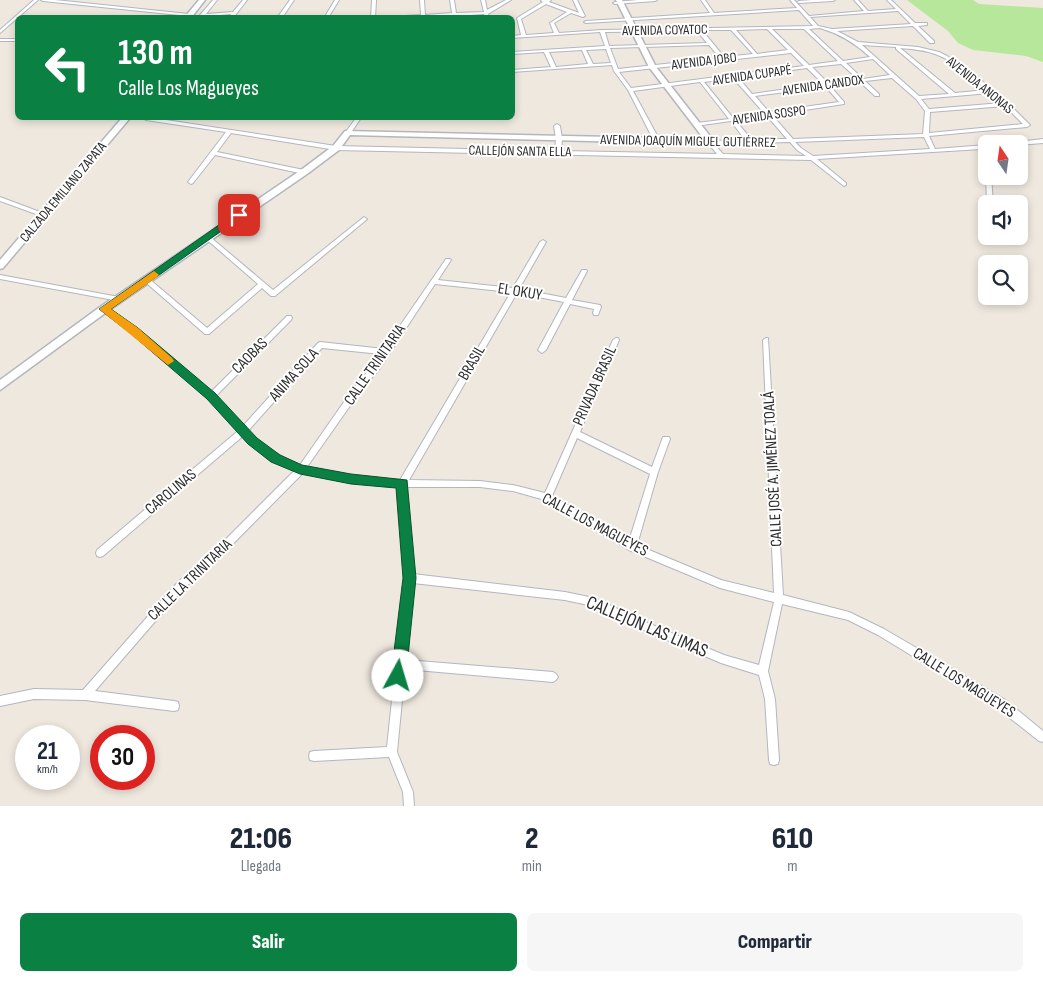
<!DOCTYPE html>
<html lang="es">
<meta charset="utf-8">
<style>
:root{--surface:#fff;--page:#f6f6f7;--text:#1f2937;--muted:#747a83;--accent:#0b8043}
body{margin:0;font-family:"Sofia Sans Condensed",sans-serif;background:var(--page);color:var(--text);height:100vh;display:flex;flex-direction:column;font-size:19px;white-space:nowrap}
*{box-sizing:border-box;margin:0}
p{font-size:16px;color:var(--muted)}
.icon{flex:none;width:28px;height:28px;fill:none;stroke:currentColor;stroke-width:2;stroke-linecap:round;stroke-linejoin:round}
.map{position:relative;height:806px;overflow:hidden}
.sheet{display:flex;flex-direction:column;background:var(--surface);flex:1}
.sheet>*{flex:none}
.guide{position:absolute;left:15px;top:15px;width:500px;height:105px;border-radius:8px;box-shadow:0 2px 8px #0003;background:#0b8043;color:#fff;overflow:hidden}
.needle{width:32px;rotate:347deg}
.controls{position:absolute;left:978px;top:135px;display:grid;gap:10px}
.controls a{display:grid;place-items:center;width:50px;height:50px;border-radius:8px;background:var(--surface);box-shadow:0 2px 8px #0003;font-size:25px}
.speed{position:absolute;left:15px;top:725px;display:flex;gap:10px;font-size:25px;font-weight:700;text-align:center}
.speed>*{display:grid;place-content:center;width:65px;height:65px;border-radius:50%;background:var(--surface);box-shadow:0 2px 8px #0003;line-height:1}
.speed small{font-size:12px;font-weight:400}
.speed .limit{border:8px solid #d22;background:#fff;color:#111}
.pin{position:absolute;display:grid;place-items:center;width:42px;height:42px;color:#fff;margin:-21px;border-radius:10px;box-shadow:0 2px 8px #0006}
.me{position:absolute;width:55px;margin:-28px;rotate:6deg;stroke-linejoin:round;filter:drop-shadow(0 0 4px #0008)}
.turn{display:flex;align-items:center;gap:18px;height:105px;padding:0 20px;font-size:22px}
.turn .icon{width:65px;height:65px;stroke-width:2.5}
.turn b{display:block;font-size:35px;line-height:42px}
.eta{display:flex;justify-content:space-evenly;align-items:center;height:85px;text-align:center}
.eta b{font-size:30px;font-weight:800;line-height:35px}
.action{display:flex;gap:10px;margin-top:auto;padding:10px 20px}
.action a{flex:1;height:58px;border-radius:8px;background:var(--accent);color:#fff;font-size:20px;font-weight:800;line-height:58px;text-align:center}
.action a+a{background:var(--page);color:var(--text)}
.map>svg:first-child{display:block}
</style>
<div class="map">
<svg width="1043" height="806" viewBox="0 0 1043 806">
<rect width="100%" height="100%" fill="#efe8df"/>
<path fill="#b6e79a" d="M 907,0 L 973,0 L 979,4 L 1043,8 L 1043,62 L 1026,56 L 973,50 L 958,43 L 948,31 Z"/>
<g fill="none" stroke-linecap="round" stroke-linejoin="round">
<g stroke="#b3b6c1" stroke-width="2">
<path id="street" d="M 34,0 L 38,0 L 0,33 L 0,30 Z
M 41,0 L 55,0 L 189,14 L 191,15 L 189,16 L 43,1 Z
M 213,0 L 217,0 L 206,14 L 233,12 L 243,0 L 247,0 L 234,17 L 230,17 L 231,14 L 200,17 L 200,15 Z
M 290,0 L 294,0 L 282,18 L 277,18 Z
M 335,0 L 339,0 L 328,18 L 324,18 Z
M 372,0 L 376,0 L 375,18 L 371,18 Z
M 420,0 L 424,0 L 425,15 L 452,13 L 450,0 L 454,0 L 456,13 L 484,12 L 481,0 L 485,0 L 487,10 L 506,0 L 511,0 L 488,14 L 489,18 L 485,18 L 484,14 L 457,16 L 457,18 L 453,18 L 453,16 L 403,18 L 405,16 L 421,15 Z
M 542,0 L 551,0 L 549,2 L 579,13 L 573,0 L 577,0 L 585,16 L 583,17 L 571,13 L 554,23 L 559,33 L 602,30 L 813,26 L 799,10 L 586,23 L 584,22 L 586,21 L 710,13 L 701,0 L 705,0 L 714,13 L 797,8 L 790,0 L 794,0 L 809,16 L 864,11 L 854,0 L 858,0 L 868,11 L 896,9 L 887,0 L 891,0 L 915,23 L 927,23 L 927,25 L 918,26 L 934,41 L 934,43 L 930,43 L 913,26 L 837,31 L 858,42 L 918,47 L 939,52 L 947,56 L 986,84 L 1012,107 L 1030,125 L 1027,127 L 929,136 L 935,149 L 986,145 L 986,162 L 983,160 L 982,149 L 817,159 L 846,183 L 846,185 L 844,186 L 811,160 L 336,150 L 231,133 L 217,152 L 304,170 L 307,172 L 304,174 L 215,155 L 193,183 L 191,184 L 188,182 L 226,132 L 146,120 L 143,118 L 153,118 L 336,146 L 555,151 L 556,139 L 554,126 L 557,124 L 560,126 L 562,139 L 561,151 L 717,154 L 707,142 L 708,141 L 745,140 L 731,121 L 695,126 L 695,124 L 697,123 L 729,119 L 700,82 L 633,91 L 660,141 L 657,143 L 654,141 L 628,90 L 614,71 L 612,65 L 512,72 L 512,70 L 551,67 L 544,52 L 512,54 L 512,52 L 605,46 L 600,32 L 512,38 L 512,36 L 521,35 L 517,18 L 543,2 L 541,1 ZM 546,4 L 567,12 L 550,23 L 554,33 L 526,35 L 521,19 ZM 898,11 L 911,24 L 832,29 L 818,26 L 810,17 ZM 820,28 C 840,34 855,43 870,57 L 843,61 L 809,29 ZM 767,29 L 788,50 L 757,54 L 736,30 ZM 772,29 L 804,29 L 838,61 L 809,65 ZM 702,30 L 731,30 L 753,54 L 724,57 ZM 697,31 L 707,43 L 609,46 L 605,32 ZM 709,45 L 720,58 L 618,69 L 610,48 ZM 862,45 L 896,47 L 896,49 L 949,94 L 919,96 ZM 900,48 C 912,49 924,50 935,54 C 955,61 972,77 987,90 L 955,93 ZM 606,49 L 611,63 L 593,64 L 586,50 ZM 582,50 L 588,64 L 556,67 L 549,52 ZM 791,53 L 804,66 L 631,88 L 619,72 ZM 873,59 L 890,75 L 863,79 L 846,63 ZM 841,64 L 858,79 L 828,83 L 812,67 ZM 807,68 L 823,84 L 752,94 L 738,77 ZM 733,78 L 764,113 L 733,118 L 704,82 ZM 892,78 L 916,99 L 925,111 L 923,134 L 793,139 L 772,115 L 844,104 L 844,102 L 830,86 L 860,82 L 875,96 L 879,96 L 879,94 L 865,81 ZM 826,87 L 839,102 L 769,112 L 755,96 ZM 990,93 L 1002,103 L 929,109 L 921,99 ZM 1005,106 L 1023,124 L 929,133 L 930,112 ZM 767,116 L 787,139 L 751,139 L 736,121 ZM 924,137 L 930,149 L 813,156 L 801,148 L 795,142 ZM 790,142 L 797,150 L 806,156 L 723,154 L 714,144 Z
M 638,0 L 657,0 L 655,1 L 615,4 L 613,3 L 615,2 Z
M 812,0 L 835,0 L 833,1 L 799,3 L 797,2 L 799,1 Z
M 0,39 L 18,39 L 18,41 L 0,41 Z
M 356,118 L 361,118 L 350,134 L 346,134 L 345,133 Z
M 1043,139 L 1043,143 L 1019,145 L 1019,144 L 1014,144 L 1017,142 Z
M 986,175 L 986,176 L 991,176 L 993,204 L 987,204 Z
M 0,197 L 40,212 L 41,213 L 40,214 L 36,214 L 0,201 Z
M 364,217 L 367,219 L 366,220 L 275,296 L 271,296 L 262,288 L 209,334 L 205,334 L 143,280 L 144,278 L 148,278 L 207,328 L 258,284 L 205,238 L 205,236 L 209,236 L 273,290 Z
M 543,240 L 546,242 L 519,289 L 566,298 L 582,270 L 586,270 L 587,271 L 572,300 L 600,305 L 601,307 L 598,315 L 594,315 L 593,313 L 594,309 L 570,304 L 546,350 L 542,353 L 538,350 L 564,302 L 517,293 L 409,480 L 480,481 L 513,485 L 545,493 L 613,340 L 616,338 L 618,338 L 619,340 L 580,432 L 652,467 L 663,437 L 669,437 L 670,439 L 658,472 L 637,545 L 721,580 L 774,593 L 763,340 L 766,338 L 768,338 L 783,595 L 849,612 L 884,629 L 1004,699 L 1043,731 L 1043,742 L 1039,741 L 996,707 L 878,635 L 848,620 L 782,604 L 768,671 L 775,699 L 779,760 L 778,764 L 774,765 L 770,764 L 769,760 L 765,699 L 759,675 L 721,663 L 644,630 L 593,606 L 565,600 L 413,583 L 406,660 L 553,672 L 556,674 L 558,677 L 556,680 L 553,682 L 405,669 L 397,752 L 413,792 L 414,806 L 404,806 L 403,792 L 389,757 L 314,761 L 310,760 L 309,756 L 310,752 L 314,751 L 387,747 L 405,578 L 398,487 C 366,486 334,479 303,473 L 224,553 L 184,588 L 95,691 L 174,701 L 178,702 L 179,706 L 178,710 L 174,711 L 85,700 L 34,699 L 0,706 L 0,696 L 34,689 L 83,690 L 178,582 L 218,547 L 295,470 C 276,461 257,452 243,436 L 103,556 L 100,557 L 97,556 L 96,553 L 97,550 L 238,431 L 208,398 L 132,332 L 102,311 L 101,309 L 102,307 L 106,307 L 136,328 L 211,392 L 287,316 L 291,316 L 292,318 L 291,320 L 216,396 L 243,426 L 318,343 L 320,342 L 384,349 L 446,259 L 450,259 L 451,260 L 438,280 L 513,288 L 540,242 ZM 435,284 L 511,292 L 400,480 C 369,479 338,473 307,467 L 359,393 L 380,368 ZM 322,348 L 381,354 L 374,364 L 353,389 L 300,465 C 280,456 262,447 248,431 ZM 577,438 L 650,474 L 629,541 L 552,496 ZM 406,487 L 480,487 L 513,491 L 545,500 L 629,550 L 720,588 L 774,602 L 759,665 L 724,655 L 650,624 L 594,598 L 565,592 L 413,574 Z
M 0,275 L 119,297 L 122,299 L 119,301 L 0,279 Z"/>
</g>
<g stroke="#b3b6c1" stroke-width="3">
<path id="secondary" d="M 199,0 L 205,0 L 191,18 L 184,18 Z
M 616,0 L 622,0 L 656,67 L 713,140 L 713,144 L 350,135 L 339,150 L 307,174 L 108,311 L 0,390 L 0,380 L 100,307 L 301,170 L 333,146 L 345,131 L 704,139 L 649,67 Z
M 122,118 L 130,118 L 3,268 L 0,269 L 0,260 Z"/>
</g>
<use href="#street" fill="#fff" fill-rule="evenodd"/>
<use href="#secondary" fill="#fff" fill-rule="evenodd"/>
</g>
<path fill="#0b8043" stroke="#07532c" d="M 236,213 L 242,213 L 244,215 L 111,309 L 138,328 L 215,393 L 257,438 L 280,455 L 302,465 L 351,474 L 407,480 L 416,578 L 406,676 L 404,682 L 398,684 L 393,682 L 391,676 L 403,578 L 396,488 L 351,484 L 300,474 L 271,462 L 248,444 L 207,399 L 130,333 L 99,309 Z"/>
<path fill="#f59e0b" d="M 154,271 L 159,275 L 157,277 L 111,309 L 138,328 L 172,358 L 174,361 L 168,365 L 99,309 Z"/>
<g text-anchor="middle" dominant-baseline="central" stroke-width="4" stroke-linejoin="round" paint-order="stroke">
<g font-size="14" fill="#2d2d2d" stroke="#fff">
<text transform="translate(665 30) rotate(-1)">AVENIDA COYATOC</text>
<text transform="translate(704 61) rotate(-7)">AVENIDA JOBO</text>
<text transform="translate(752 75) rotate(-8)">AVENIDA CUPAPÉ</text>
<text transform="translate(823 85) rotate(-8)">AVENIDA CANDOX</text>
<text transform="translate(980 85) rotate(39)">AVENIDA ANONAS</text>
<text transform="translate(769 115) rotate(-8)">AVENIDA SOSPO</text>
<text transform="translate(688 141) rotate(1)">AVENIDA JOAQUÍN MIGUEL GUTIÉRREZ</text>
<text transform="translate(520 151) rotate(1)">CALLEJÓN SANTA ELLA</text>
<text transform="translate(63 192) rotate(-50)">CALZADA EMILIANO ZAPATA</text>
</g>
<g font-size="16" fill="#2d2d2d" stroke="#fff">
<text transform="translate(520 292) rotate(9)">EL OKUY</text>
<text transform="translate(250 356) rotate(-45)">CAOBAS</text>
<text transform="translate(472 363) rotate(-60)">BRASIL</text>
<text transform="translate(375 365) rotate(-55)">CALLE TRINITARIA</text>
<text transform="translate(294 375) rotate(-48)">ANIMA SOLA</text>
<text transform="translate(595 386) rotate(-66)">PRIVADA BRASIL</text>
<text transform="translate(773 469) rotate(-93)">CALLE JOSÉ A. JIMÉNEZ TOALÁ</text>
<text transform="translate(171 492) rotate(-40)">CAROLINAS</text>
<text transform="translate(595 525) rotate(28)">CALLE LOS MAGUEYES</text>
<text transform="translate(190 580) rotate(-44)">CALLE LA TRINITARIA</text>
<text transform="translate(964 683) rotate(32)">CALLE LOS MAGUEYES</text>
</g>
<g font-size="19" fill="#2d2d2d" stroke="#fff">
<text transform="translate(647 627) rotate(23)">CALLEJÓN LAS LIMAS</text>
</g>
</g>
</svg>
<div class="controls">
<a><svg class="needle" viewBox="-14 -14 28 28"><path d="M0-13l5 13h-10z" fill="#e53935"/><path d="M0 13l5-13h-10z" fill="#747a83"/></svg></a>
<a><svg class="icon" aria-label="sound" viewBox="0 0 24 24"><path d="M4 9h4l5-4v14l-5-4H4zM17 9q2 3 0 6"/></svg></a>
<a><svg class="icon" aria-label="search" viewBox="0 0 24 24"><circle cx="10" cy="10" r="6"/><path d="M15 15l6 6"/></svg></a>
</div>
<div class="speed"><div>21<small>km/h</small></div><div class="limit">30</div></div>
<div class="pin" style="left:239px;top:215px;background:#d93025"><svg class="icon" aria-label="arrive" viewBox="0 0 24 24"><path d="M6 21V4h12l-3 4 3 4H6"/></svg></div>
<svg class="me" style="left:398px;top:676px" viewBox="-20 -20 40 40"><circle r="19" fill="#fff"/><path d="M0-13L10 11 0 6-10 11z" fill="#0b8043"/></svg>
<div class="guide">
<div class="turn"><svg class="icon" aria-label="left" viewBox="0 0 24 24"><path d="M17 20v-9H6M10 6l-5 5 5 5"/></svg><div><b>130 m</b>Calle Los Magueyes</div></div>
</div>
</div>
<section class="sheet">
<div class="eta">
<div><b>21:06</b><p>Llegada</p></div>
<div><b>2</b><p>min</p></div>
<div><b>610</b><p>m</p></div>
</div>
<div class="action"><a>Salir</a><a>Compartir</a></div>
</section>
